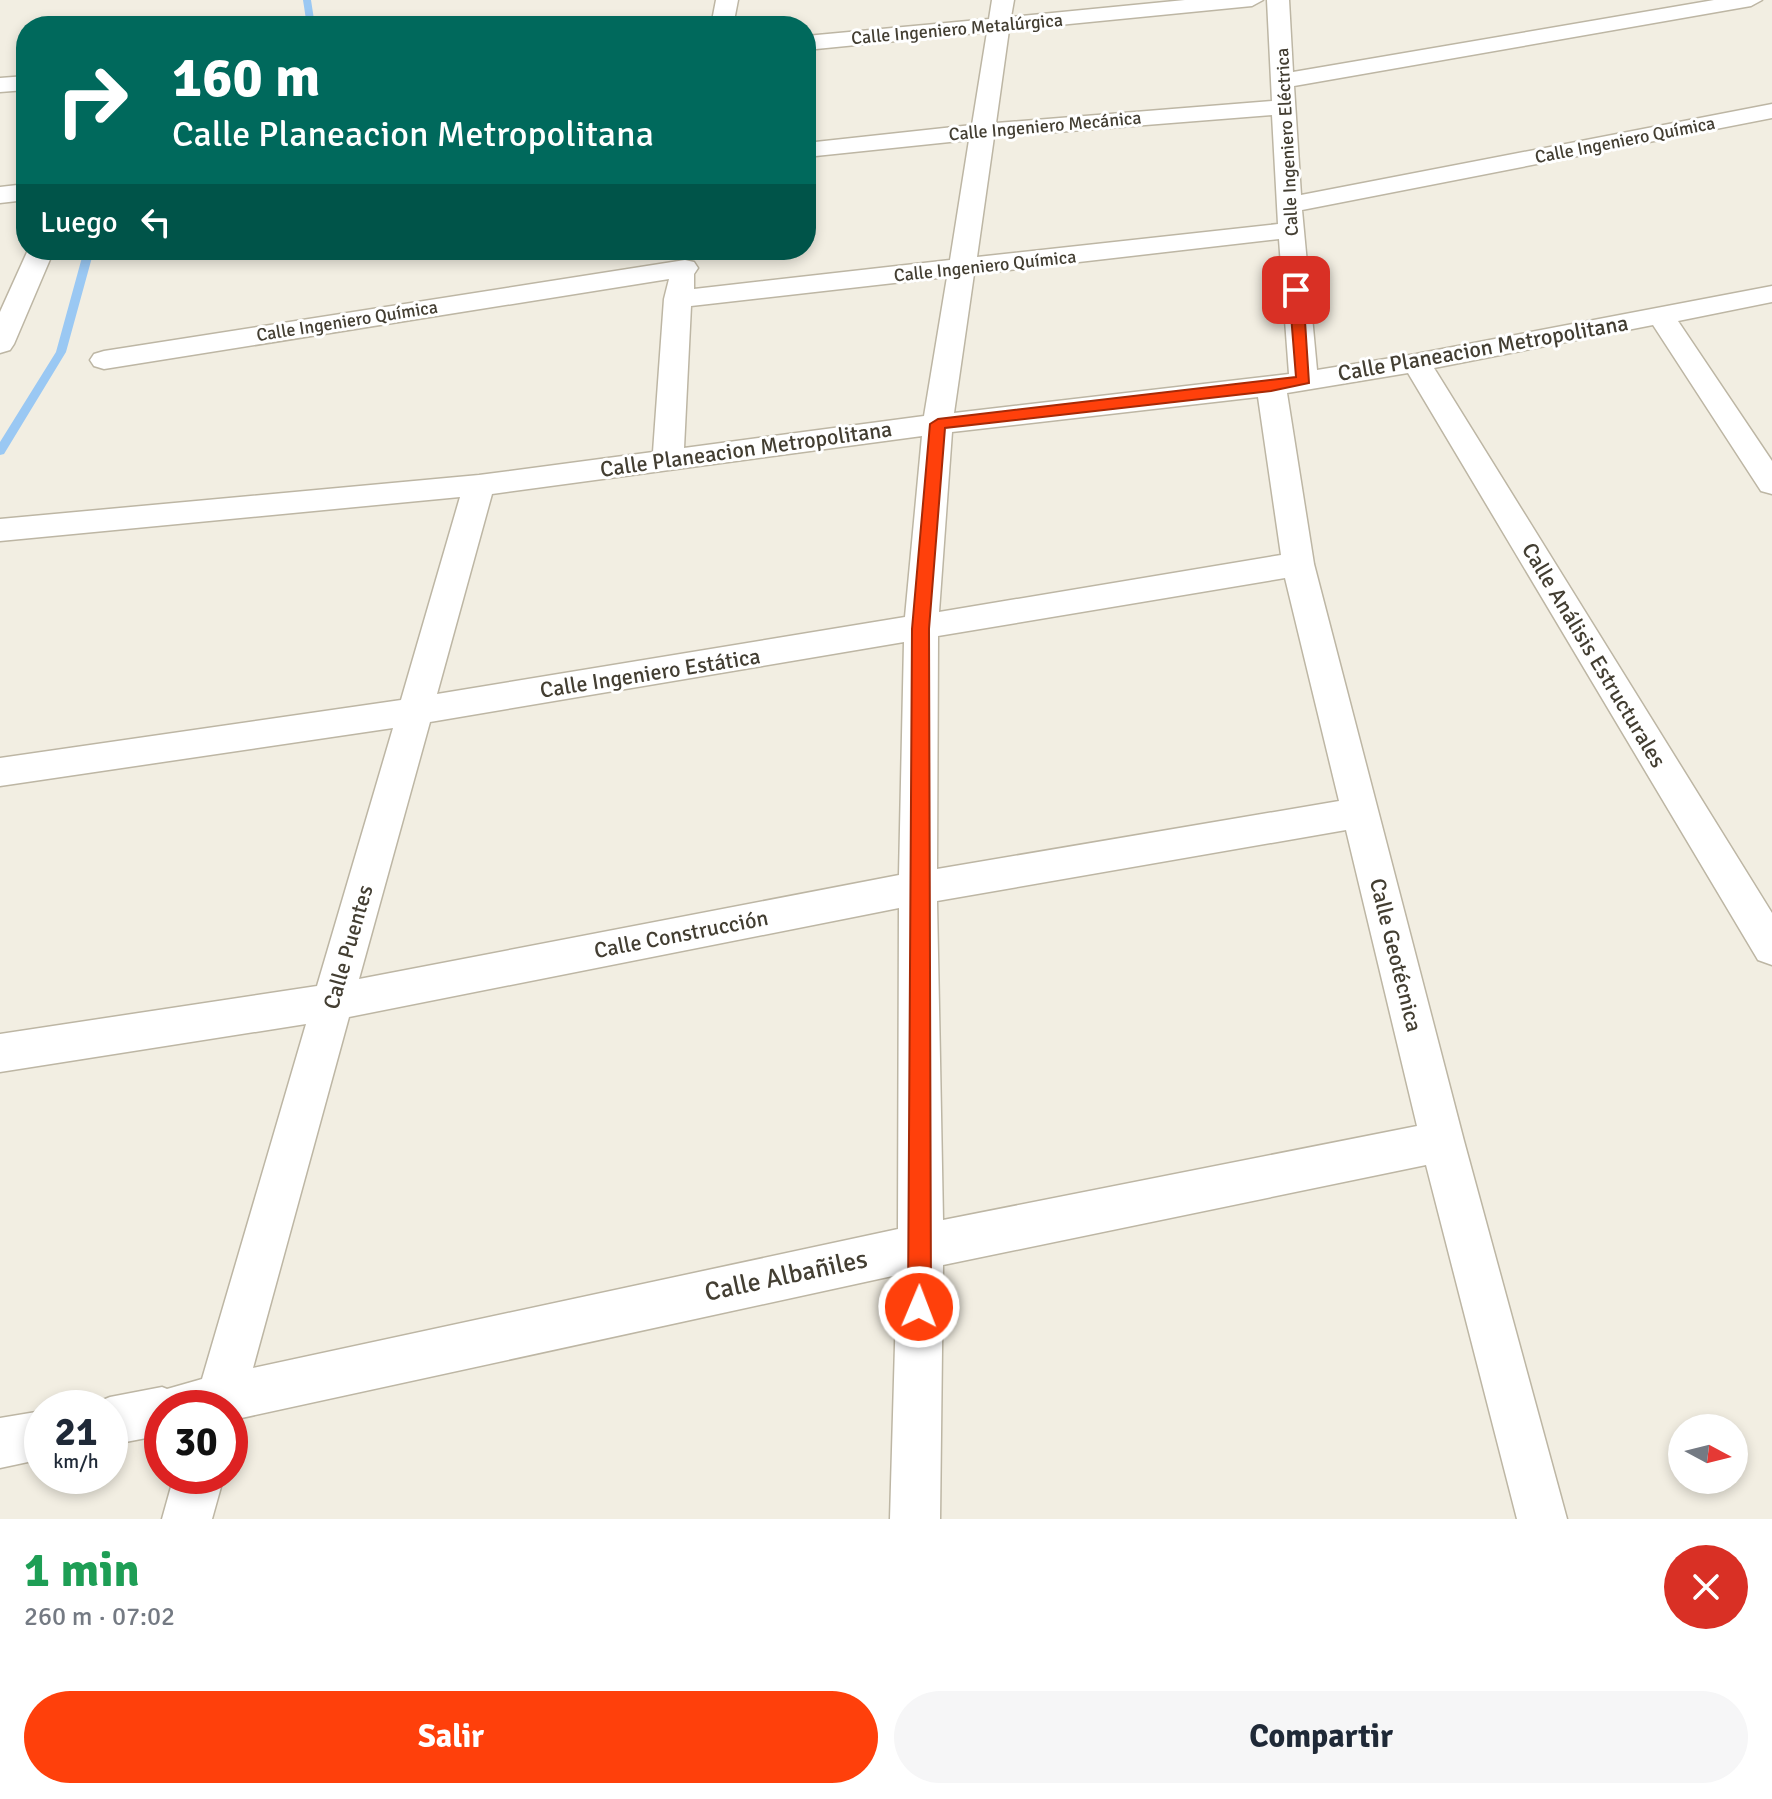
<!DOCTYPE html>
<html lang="es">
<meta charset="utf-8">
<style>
:root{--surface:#fff;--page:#f6f6f7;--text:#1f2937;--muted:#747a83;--accent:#ff400b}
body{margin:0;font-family:Signika,sans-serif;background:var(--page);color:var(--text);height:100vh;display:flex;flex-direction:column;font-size:30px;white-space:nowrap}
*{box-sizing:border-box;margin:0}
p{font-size:26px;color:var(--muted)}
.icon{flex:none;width:44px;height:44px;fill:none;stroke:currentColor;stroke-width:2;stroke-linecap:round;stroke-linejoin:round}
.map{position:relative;height:1519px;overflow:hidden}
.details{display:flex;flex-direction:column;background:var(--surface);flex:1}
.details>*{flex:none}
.guide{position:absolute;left:16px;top:16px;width:800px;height:244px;border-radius:32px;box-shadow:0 4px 12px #0003;background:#00695c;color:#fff;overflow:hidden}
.needle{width:52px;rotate:97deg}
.buttons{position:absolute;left:1668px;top:1414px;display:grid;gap:16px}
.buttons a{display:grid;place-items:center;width:80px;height:80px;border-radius:50%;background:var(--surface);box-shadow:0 4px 12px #0003;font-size:40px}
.speed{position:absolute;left:24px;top:1390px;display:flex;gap:16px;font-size:40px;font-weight:700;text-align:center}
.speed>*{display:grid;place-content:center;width:104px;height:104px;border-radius:50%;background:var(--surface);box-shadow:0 4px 12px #0003;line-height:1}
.speed small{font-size:20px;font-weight:400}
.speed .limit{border:12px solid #d22;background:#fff;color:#111}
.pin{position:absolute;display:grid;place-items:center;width:68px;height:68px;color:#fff;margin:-34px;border-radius:16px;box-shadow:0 4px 12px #0006}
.me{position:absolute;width:88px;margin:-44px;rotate:1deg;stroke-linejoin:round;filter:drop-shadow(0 0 6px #0008)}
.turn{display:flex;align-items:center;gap:28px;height:168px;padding:0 24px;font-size:36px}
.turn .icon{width:104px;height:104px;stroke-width:2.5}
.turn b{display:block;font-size:56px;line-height:68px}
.then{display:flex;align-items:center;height:76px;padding:0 24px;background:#0003;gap:16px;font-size:30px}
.round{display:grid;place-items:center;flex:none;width:84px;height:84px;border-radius:42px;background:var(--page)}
.overview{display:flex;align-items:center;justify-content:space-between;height:136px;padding:0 24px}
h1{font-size:48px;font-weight:700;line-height:60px;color:#1e9e55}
.cta{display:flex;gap:16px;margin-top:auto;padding:16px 24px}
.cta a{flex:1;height:92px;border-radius:48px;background:var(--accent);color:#fff;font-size:32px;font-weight:700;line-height:92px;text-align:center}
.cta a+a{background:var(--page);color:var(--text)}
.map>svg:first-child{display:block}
</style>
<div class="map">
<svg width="1772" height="1519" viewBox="0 0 1772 1519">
<rect width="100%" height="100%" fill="#f2eee2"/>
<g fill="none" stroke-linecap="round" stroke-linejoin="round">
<path fill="#9ac8f3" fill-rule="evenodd" d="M 303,0 L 311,0 L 315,26 L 307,26 Z
M 84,250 L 94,250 L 66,352 L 4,454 L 0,455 L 0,442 L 56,352 Z"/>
<g stroke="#bdb6a4" stroke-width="3">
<path id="minor" d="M 716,0 L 738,0 L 733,26 L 711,26 Z
M 992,0 L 1014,0 L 1011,17 L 1185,0 L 1263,0 L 1252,6 L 1009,30 L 996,123 L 1272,101 L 1267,0 L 1289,0 L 1293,72 L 1714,0 L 1762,0 L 1751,6 L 1294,86 L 1301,195 L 1772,104 L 1772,118 L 1302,210 L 1317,370 L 1416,354 L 1772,286 L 1772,302 L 1678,321 L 1772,461 L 1772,494 L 1761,491 L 1653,325 L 1434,368 L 1772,913 L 1772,965 L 1758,960 L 1408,373 L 1287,393 L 1314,564 L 1464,1141 L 1567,1519 L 1517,1519 L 1426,1165 L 943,1265 L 940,1519 L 890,1519 L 897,1275 L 237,1419 L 230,1427 L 230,1408 L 162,1408 L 162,1435 L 110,1445 L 110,1408 L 91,1408 L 93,1404 L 110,1397 L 162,1387 L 167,1389 L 202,1379 L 306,1024 L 0,1072 L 0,1034 L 317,986 L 393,728 L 0,786 L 0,758 L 401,700 L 460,497 L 0,541 L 0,519 L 479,475 L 653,452 L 664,299 L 669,279 L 104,369 L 94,366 L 90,360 L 94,354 L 104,351 L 685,260 L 694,262 L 698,268 L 694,274 L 694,289 L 950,260 L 969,140 L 806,157 L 806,143 L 972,125 L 987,32 L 806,50 L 806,36 L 989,19 ZM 1272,115 L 1278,224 L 977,257 L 994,137 ZM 1279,239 L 1289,374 L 954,413 L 974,274 ZM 947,277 L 924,416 L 684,448 L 691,306 ZM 1258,397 L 1281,555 L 939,612 L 952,432 ZM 922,436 L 905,617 L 437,694 L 492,494 ZM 1285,578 L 1339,801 L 937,869 L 938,636 ZM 904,642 L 899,875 L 359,979 L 430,722 ZM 1346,830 L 1417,1126 L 943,1220 L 937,901 ZM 899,908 L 898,1229 L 253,1368 L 349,1017 Z
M 26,76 L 26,90 L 0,92 L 0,78 Z
M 26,184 L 26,200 L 0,203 L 0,187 Z
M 28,250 L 54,250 L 14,344 L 10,350 L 0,353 L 0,312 Z
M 42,1411 L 42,1459 L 0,1468 L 0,1418 Z
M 174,1476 L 224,1476 L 212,1519 L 162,1519 Z"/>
</g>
<use href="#minor" fill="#fff" fill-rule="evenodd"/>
</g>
<path fill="#ff400b" stroke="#a62a07" stroke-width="2" d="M 1296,286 L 1303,290 L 1309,383 L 1271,391 L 945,428 L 929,629 L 931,1307 L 928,1316 L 919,1319 L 911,1316 L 908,1307 L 912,629 L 930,424 L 938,419 L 1296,377 L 1289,290 Z"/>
<g text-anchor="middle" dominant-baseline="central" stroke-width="6" stroke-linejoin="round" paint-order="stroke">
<g font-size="18" fill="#433e32" stroke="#fff">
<text transform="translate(957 29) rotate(-5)">Calle Ingeniero Metalúrgica</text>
<text transform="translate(1045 126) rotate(-5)">Calle Ingeniero Mecánica</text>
<text transform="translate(1625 140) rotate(-11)">Calle Ingeniero Química</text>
<text transform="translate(1287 142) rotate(-93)">Calle Ingeniero Eléctrica</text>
<text transform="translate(985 266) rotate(-6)">Calle Ingeniero Química</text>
<text transform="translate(347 321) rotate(-9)">Calle Ingeniero Química</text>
</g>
<g font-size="22" fill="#433e32" stroke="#fff">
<text transform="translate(1483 348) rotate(-10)">Calle Planeacion Metropolitana</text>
<text transform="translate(746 449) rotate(-8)">Calle Planeacion Metropolitana</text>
<text transform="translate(1594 655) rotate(59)">Calle Análisis Estructurales</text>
<text transform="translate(650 673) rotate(-9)">Calle Ingeniero Estática</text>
<text transform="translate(681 934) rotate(-11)">Calle Construcción</text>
<text transform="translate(348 947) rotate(-74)">Calle Puentes</text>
<text transform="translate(1396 955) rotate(76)">Calle Geotécnica</text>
</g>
<g font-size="26" fill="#433e32" stroke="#fff">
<text transform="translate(786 1276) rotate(-12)">Calle Albañiles</text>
</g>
</g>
</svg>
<div class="buttons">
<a><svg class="needle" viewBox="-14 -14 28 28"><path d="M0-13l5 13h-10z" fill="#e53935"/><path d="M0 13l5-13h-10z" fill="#747a83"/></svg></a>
</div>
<div class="speed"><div>21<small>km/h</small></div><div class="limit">30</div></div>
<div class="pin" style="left:1296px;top:290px;background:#d93025"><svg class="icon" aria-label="arrive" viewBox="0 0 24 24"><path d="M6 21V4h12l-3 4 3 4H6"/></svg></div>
<svg class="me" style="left:919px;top:1307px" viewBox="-20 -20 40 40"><circle r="17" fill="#ff400b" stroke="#fff" stroke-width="3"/><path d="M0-11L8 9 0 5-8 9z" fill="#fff"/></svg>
<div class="guide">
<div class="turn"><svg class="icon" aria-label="right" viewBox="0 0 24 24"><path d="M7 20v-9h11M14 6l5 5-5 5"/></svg><div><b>160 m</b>Calle Planeacion Metropolitana</div></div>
<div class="then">Luego<svg class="icon" aria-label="left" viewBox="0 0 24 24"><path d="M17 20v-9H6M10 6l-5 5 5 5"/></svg></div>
</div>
</div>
<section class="details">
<div class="overview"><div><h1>1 min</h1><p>260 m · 07:02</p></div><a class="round" style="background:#d93025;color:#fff"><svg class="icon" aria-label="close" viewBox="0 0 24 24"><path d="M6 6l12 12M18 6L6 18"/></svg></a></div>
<div class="cta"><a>Salir</a><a>Compartir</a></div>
</section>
